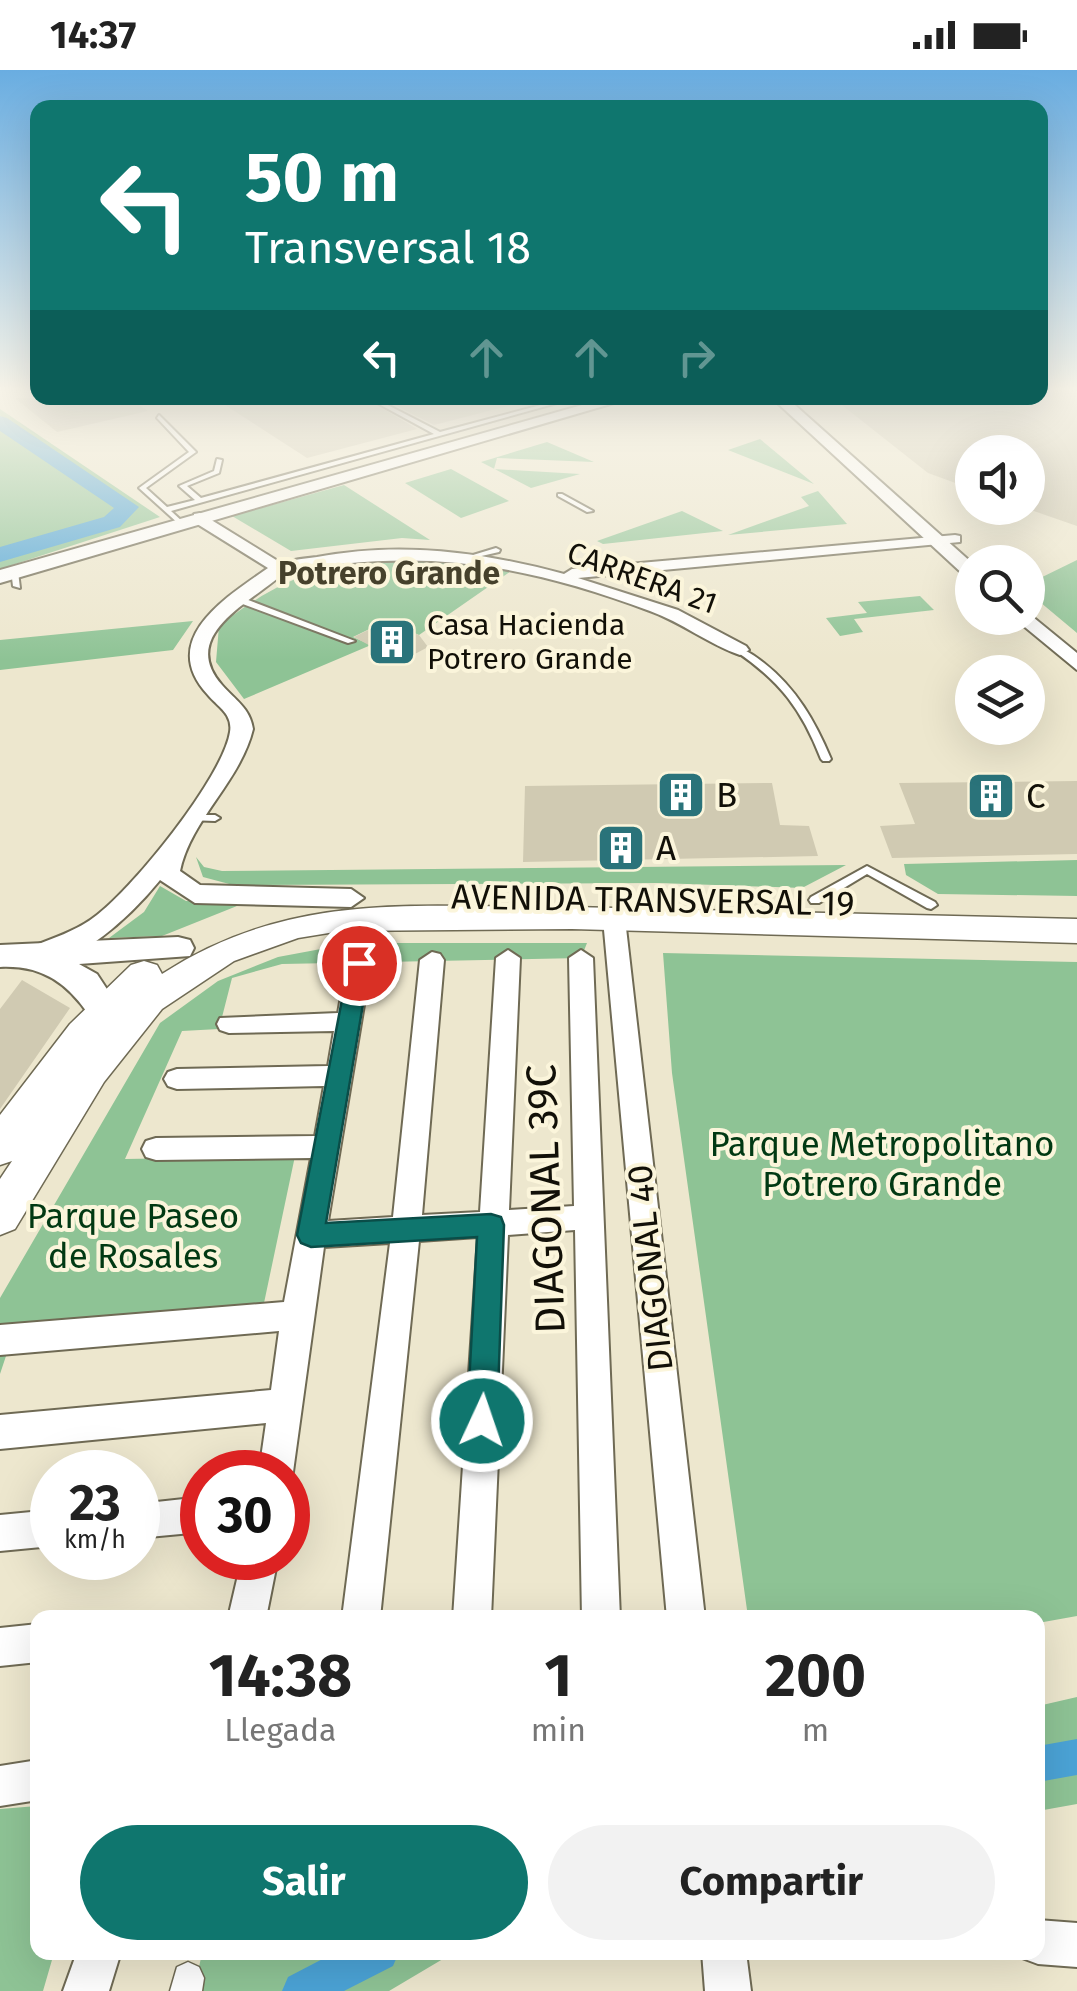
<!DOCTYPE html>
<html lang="es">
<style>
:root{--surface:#fff;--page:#f2f2f2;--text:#222;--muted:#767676;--accent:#0f766e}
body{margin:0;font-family:"Fira Sans",sans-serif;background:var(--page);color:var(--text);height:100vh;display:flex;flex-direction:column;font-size:38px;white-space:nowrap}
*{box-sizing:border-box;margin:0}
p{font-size:32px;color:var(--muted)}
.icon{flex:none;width:55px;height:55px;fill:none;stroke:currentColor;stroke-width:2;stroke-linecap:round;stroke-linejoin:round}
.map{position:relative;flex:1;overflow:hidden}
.details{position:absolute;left:30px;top:1540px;width:1015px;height:350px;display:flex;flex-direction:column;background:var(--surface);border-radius:20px;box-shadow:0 10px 40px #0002}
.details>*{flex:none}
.top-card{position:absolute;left:30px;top:30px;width:1018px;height:305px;border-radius:20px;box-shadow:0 10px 40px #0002;background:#0f766e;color:#fff;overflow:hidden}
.controls{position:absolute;left:955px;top:365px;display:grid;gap:20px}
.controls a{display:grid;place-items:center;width:90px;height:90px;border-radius:50%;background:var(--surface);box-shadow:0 10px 40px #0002;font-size:50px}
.speed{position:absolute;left:30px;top:1380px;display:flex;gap:20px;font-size:50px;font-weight:700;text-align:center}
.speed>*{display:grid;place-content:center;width:130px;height:130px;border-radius:50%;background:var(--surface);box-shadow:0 10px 40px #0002;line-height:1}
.speed small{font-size:25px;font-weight:400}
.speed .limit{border:15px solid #d22;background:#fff;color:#111}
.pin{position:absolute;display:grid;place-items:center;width:85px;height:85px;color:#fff;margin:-42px;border:5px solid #fff;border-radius:50%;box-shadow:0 2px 10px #0007}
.me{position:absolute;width:110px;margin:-55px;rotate:3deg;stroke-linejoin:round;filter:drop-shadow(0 0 8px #0008)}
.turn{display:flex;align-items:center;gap:35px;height:210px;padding:0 50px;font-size:45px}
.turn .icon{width:130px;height:130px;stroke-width:2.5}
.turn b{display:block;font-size:70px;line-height:85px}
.lanes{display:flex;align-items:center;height:95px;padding:0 50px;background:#0003;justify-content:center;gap:50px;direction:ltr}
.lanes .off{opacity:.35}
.eta{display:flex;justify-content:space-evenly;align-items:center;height:170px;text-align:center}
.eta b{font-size:60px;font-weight:700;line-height:70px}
.button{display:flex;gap:20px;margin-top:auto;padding:20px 50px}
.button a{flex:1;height:115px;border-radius:60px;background:var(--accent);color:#fff;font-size:40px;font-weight:700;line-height:115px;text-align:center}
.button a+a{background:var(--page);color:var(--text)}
.status{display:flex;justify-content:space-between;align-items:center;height:70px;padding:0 50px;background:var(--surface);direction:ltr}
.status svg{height:28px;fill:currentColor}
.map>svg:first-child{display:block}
</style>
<div class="status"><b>14:37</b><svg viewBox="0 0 49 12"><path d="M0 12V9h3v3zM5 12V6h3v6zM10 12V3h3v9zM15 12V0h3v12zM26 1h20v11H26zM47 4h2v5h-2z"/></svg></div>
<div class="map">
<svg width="1077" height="1921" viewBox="0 0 1077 1921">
<rect width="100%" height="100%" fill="#ede7ce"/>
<path fill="#8ec395" d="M 0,339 L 160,447 L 0,499 Z
M 760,369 L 814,414 L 728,380 Z
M 547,372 L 594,392 L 497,388 L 494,399 L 580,404 L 531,418 L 481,392 Z
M 451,399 L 509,431 L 461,448 L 405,413 Z
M 344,415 L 430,470 L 402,468 L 291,481 L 232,446 Z
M 818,421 L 847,454 L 728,465 L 809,436 L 801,427 Z
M 682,441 L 723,461 L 603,474 L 597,471 Z
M 391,487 L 483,492 L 511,501 L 419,565 L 386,551 L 353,567 L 371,575 L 244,629 L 216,592 L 219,556 C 276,511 318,495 391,487 Z
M 1077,490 L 1077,563 L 1028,522 L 1028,514 Z
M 920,526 L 934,540 L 854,549 L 863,562 L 840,566 L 826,548 L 867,543 L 858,532 Z
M 193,551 L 173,580 L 0,600 L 0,570 Z
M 196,787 L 204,797 L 222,801 L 846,795 L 802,818 L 659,813 L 233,815 L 203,807 Z
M 1077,790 L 1077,826 L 938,824 L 906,805 L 904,794 Z
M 160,816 L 186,831 L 247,832 L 162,866 L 109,868 L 144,842 Z
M 353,873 L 587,873 L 581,888 L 282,894 L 232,908 L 219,959 L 182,961 L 125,1089 L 295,1086 L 264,1233 L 17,1253 L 0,1304 L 0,1228 L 160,953 L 218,911 L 278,887 Z
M 663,883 L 1077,892 L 1077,1546 L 1038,1553 L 1038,1548 L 748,1547 L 672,1003 Z
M 1077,1627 L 1077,1734 L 1038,1741 L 1038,1636 Z
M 37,1736 L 38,1882 L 54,1883 L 43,1921 L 0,1921 L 0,1739 Z
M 202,1883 L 453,1883 L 389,1921 L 194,1921 Z"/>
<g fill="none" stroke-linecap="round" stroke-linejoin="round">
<path fill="#4ba3d6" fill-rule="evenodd" d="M 1077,1669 L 1077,1705 L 1038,1712 L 1038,1676 Z
M 336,1882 L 399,1882 L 393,1896 L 344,1921 L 282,1921 L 288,1907 Z"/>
<path fill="#4ba3d6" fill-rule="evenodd" d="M 0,346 L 7,348 L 139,437 L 120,457 L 0,492 L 0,477 L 104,447 L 114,438 L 0,361 Z"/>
</g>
<path fill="#d0cab2" d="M 1040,321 L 1077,321 L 1077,456 L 1028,439 L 1028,382 L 972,382 L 972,419 L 928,403 L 833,328 L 1040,328 Z
M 15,328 L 128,328 L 148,341 L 57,362 Z
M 214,328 L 365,328 L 417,359 L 307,388 Z
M 381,328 L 515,328 L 516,334 L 434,355 Z
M 386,551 L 419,565 L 428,577 L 400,592 L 354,567 Z
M 1077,711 L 1077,784 L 892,788 L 880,756 L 915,754 L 899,713 Z
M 772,713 L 780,755 L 809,756 L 818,786 L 523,792 L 525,716 Z
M 22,910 L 70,938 L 0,1039 L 0,939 Z"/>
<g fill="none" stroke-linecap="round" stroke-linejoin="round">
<g stroke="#6f6a54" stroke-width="4">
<path id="service" d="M 368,328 L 374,328 L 440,362 L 567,328 L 575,328 L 171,441 L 184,453 L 180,455 L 139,418 L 189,382 L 157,348 L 159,345 L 196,382 L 146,418 L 167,437 L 195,430 L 179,416 L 214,401 L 217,389 L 222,390 L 219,403 L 187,416 L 201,428 L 434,364 Z
M 558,424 L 562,424 L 593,441 L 587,442 L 558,426 Z
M 496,478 L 500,480 L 499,482 L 477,487 L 473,485 Z
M 11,500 L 18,502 L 20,518 L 13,516 Z
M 604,500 L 636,507 L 640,509 L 636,511 L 607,504 L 603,502 Z
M 232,526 L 238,526 L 355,571 L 348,573 L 232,530 Z
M 737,578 C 747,580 755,586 764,593 C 796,618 815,651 831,689 L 829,691 L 823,691 L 821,689 C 802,640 780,611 737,582 Z
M 192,745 L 215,745 L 220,748 L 215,751 L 188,750 L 188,746 Z
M 867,796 L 935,832 L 937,835 L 931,839 L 927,838 L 867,804 L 819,833 L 811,833 L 809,830 L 811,827 Z"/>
</g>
<g stroke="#6f6a54" stroke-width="3">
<path id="pedestrian" d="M 188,1892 L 199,1897 L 204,1908 L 202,1921 L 170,1921 L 177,1897 Z"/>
</g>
<g stroke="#6f6a54" stroke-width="4">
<path id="minor" d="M 955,465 L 960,466 L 960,472 L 578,508 L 678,540 L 746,576 L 749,580 L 740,585 C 710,575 681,552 650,541 C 519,492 418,477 280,503 L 272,498 C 284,490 302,489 317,487 C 401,471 482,482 564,504 L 572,499 Z
M 614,841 L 625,849 L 705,1548 L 667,1548 L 603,849 Z
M 508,880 L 520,888 L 509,1140 L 574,1136 L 569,888 L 581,880 L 593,888 L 620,1548 L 582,1548 L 575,1160 L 508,1165 L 491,1548 L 453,1548 L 478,1167 L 419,1171 L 380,1548 L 342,1548 L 390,1173 L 324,1177 L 293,1402 L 288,1414 L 288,1402 L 259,1402 L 266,1353 L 0,1379 L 0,1345 L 271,1320 L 279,1261 L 0,1285 L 0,1255 L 284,1232 L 311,1088 L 156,1090 L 146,1087 L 142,1079 L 146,1071 L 156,1068 L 315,1066 L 324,1016 L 177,1019 L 168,1016 L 164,1009 L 168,1002 L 177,999 L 328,996 L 334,961 L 229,963 L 220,960 L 217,954 L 220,948 L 338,943 L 347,893 L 351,887 L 367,887 L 371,893 L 328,1151 L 393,1147 L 420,890 L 432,882 L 440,884 L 444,890 L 422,1145 L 480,1142 L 496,888 Z
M 202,1427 L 202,1462 L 138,1468 L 138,1434 Z
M 52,1440 L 52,1476 L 0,1481 L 0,1445 Z
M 242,1488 L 278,1488 L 266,1548 L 228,1548 Z
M 38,1554 L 38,1592 L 0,1596 L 0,1558 Z
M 38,1690 L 38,1730 L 0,1736 L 0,1696 Z
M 1038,1850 L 1077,1853 L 1077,1897 L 1038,1894 L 1022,1888 L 1020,1882 L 1038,1882 Z
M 77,1882 L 121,1882 L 109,1921 L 63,1921 Z
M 702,1882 L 746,1882 L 751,1921 L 705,1921 Z"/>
</g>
<g stroke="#6f6a54" stroke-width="4">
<path id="tertiary" d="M 772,328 L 787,328 L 972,493 L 972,507 L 965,506 Z
M 200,443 L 289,498 C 260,529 175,562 222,615 C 235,630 250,638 253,659 C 240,712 191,749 180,801 L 200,815 L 351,819 L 364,828 L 351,837 L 195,833 L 160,810 C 135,841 72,905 28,892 L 24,885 L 28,878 C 51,869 77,861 97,845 C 134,817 223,707 230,662 C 233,644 218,637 208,625 C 157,570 225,528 268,498 L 194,452 L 194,444 Z
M 1028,543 L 1077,583 L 1077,600 L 1014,548 L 1028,548 Z"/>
</g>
<g stroke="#6f6a54" stroke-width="4">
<path id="secondary" d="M 607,328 L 631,328 L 0,513 L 0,500 Z
M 178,867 L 190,870 L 194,878 L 190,886 L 79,894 L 97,904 L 120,939 L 115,948 L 103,952 L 91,948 C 68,913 42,895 0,897 L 0,875 Z"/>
</g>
<g stroke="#6f6a54" stroke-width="3">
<path id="primary" d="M 572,837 L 1077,849 L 1077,873 L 572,859 L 341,861 L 298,868 L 234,891 L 162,939 L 104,1012 L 15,1159 L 0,1165 L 0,1109 L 12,1091 L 0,1095 L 0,1045 L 70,954 L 131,895 L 144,891 L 157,895 L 162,904 C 295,818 421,838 572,837 Z"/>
</g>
<use href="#service" fill="#fff" fill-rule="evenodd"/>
<use href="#pedestrian" fill="#fff" fill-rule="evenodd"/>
<use href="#minor" fill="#fff" fill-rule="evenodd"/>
<use href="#tertiary" fill="#fff" fill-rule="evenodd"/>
<use href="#secondary" fill="#fff" fill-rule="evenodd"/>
<use href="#primary" fill="#fff" fill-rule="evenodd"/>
</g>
<linearGradient id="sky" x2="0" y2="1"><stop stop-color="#69ade1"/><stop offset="0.54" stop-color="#f7f4e9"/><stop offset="1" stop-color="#f7f4e9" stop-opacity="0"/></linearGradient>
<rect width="1077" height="590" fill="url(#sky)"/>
<path fill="#0f766e" stroke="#0a4d48" stroke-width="2.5" d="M 359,885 L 370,893 L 326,1153 L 491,1144 L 501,1147 L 504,1155 L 497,1351 L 492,1362 L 482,1366 L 471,1362 L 467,1351 L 477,1167 L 311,1177 L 301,1173 L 297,1165 L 349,893 Z"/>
<defs>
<g id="building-square" transform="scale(2.5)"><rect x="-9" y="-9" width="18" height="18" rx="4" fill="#2a737a" stroke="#fbf5db"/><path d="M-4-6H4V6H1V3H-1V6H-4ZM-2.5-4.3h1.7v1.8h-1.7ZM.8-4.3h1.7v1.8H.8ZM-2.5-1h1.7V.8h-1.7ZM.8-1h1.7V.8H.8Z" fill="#fff"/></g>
</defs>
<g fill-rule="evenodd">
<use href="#building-square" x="392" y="572"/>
<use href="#building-square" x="681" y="725"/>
<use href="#building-square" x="991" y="726"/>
<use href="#building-square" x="621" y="778"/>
</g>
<g text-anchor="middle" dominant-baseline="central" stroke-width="8" stroke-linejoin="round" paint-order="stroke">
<g font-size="30" fill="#121008" stroke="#fbf5db">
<text transform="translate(642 508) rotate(20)">CARRERA 21</text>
</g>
<g font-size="30" fill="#121008" stroke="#fbf5db" text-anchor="start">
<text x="427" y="555">Casa Hacienda<tspan x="427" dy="34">Potrero Grande</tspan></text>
</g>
<g font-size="32" font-weight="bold" fill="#46412c" stroke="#fbf5db">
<text x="389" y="503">Potrero Grande</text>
</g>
<g font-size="35" fill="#121008" stroke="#fbf5db" text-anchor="start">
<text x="716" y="725">B</text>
<text x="1026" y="726">C</text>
<text x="656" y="778">A</text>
</g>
<g font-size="35" fill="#121008" stroke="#fbf5db">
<text transform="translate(653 830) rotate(1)">AVENIDA TRANSVERSAL 19</text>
<text transform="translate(650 1198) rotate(-96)">DIAGONAL 40</text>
</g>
<g font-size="35" fill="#013913" stroke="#fbf5db">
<text x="882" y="1074">Parque Metropolitano<tspan x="882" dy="40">Potrero Grande</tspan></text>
<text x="133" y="1146">Parque Paseo<tspan x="133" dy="40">de Rosales</tspan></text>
</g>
<g font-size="42" fill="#121008" stroke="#fbf5db">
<text transform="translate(546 1129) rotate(-92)">DIAGONAL 39C</text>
</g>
</g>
</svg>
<div class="controls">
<a><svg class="icon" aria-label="sound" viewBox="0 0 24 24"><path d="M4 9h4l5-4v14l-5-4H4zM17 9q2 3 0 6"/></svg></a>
<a><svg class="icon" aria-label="search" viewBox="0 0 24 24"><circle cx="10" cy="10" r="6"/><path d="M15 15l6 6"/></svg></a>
<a><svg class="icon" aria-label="layers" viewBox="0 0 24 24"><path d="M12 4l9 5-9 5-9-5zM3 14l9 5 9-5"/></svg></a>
</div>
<div class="speed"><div>23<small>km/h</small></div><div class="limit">30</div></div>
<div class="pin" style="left:359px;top:893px;background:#d93025"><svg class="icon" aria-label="arrive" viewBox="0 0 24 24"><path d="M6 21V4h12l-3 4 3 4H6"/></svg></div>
<svg class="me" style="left:482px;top:1351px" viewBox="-20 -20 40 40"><circle r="17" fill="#0f766e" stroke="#fff" stroke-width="3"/><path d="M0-11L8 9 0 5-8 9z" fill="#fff"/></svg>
<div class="top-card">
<div class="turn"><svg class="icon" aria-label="left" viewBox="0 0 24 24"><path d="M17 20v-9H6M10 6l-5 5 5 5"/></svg><div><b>50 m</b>Transversal 18</div></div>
<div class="lanes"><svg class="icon" aria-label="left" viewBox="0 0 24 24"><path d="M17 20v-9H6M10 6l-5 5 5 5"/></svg><svg class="icon off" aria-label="ahead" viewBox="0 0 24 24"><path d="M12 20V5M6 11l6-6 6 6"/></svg><svg class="icon off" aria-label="ahead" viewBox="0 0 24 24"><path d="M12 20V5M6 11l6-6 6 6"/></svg><svg class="icon off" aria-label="right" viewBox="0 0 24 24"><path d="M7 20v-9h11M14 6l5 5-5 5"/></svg></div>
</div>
<section class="details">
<div class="eta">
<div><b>14:38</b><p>Llegada</p></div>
<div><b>1</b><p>min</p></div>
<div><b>200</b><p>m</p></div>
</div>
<div class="button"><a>Salir</a><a>Compartir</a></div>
</section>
</div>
